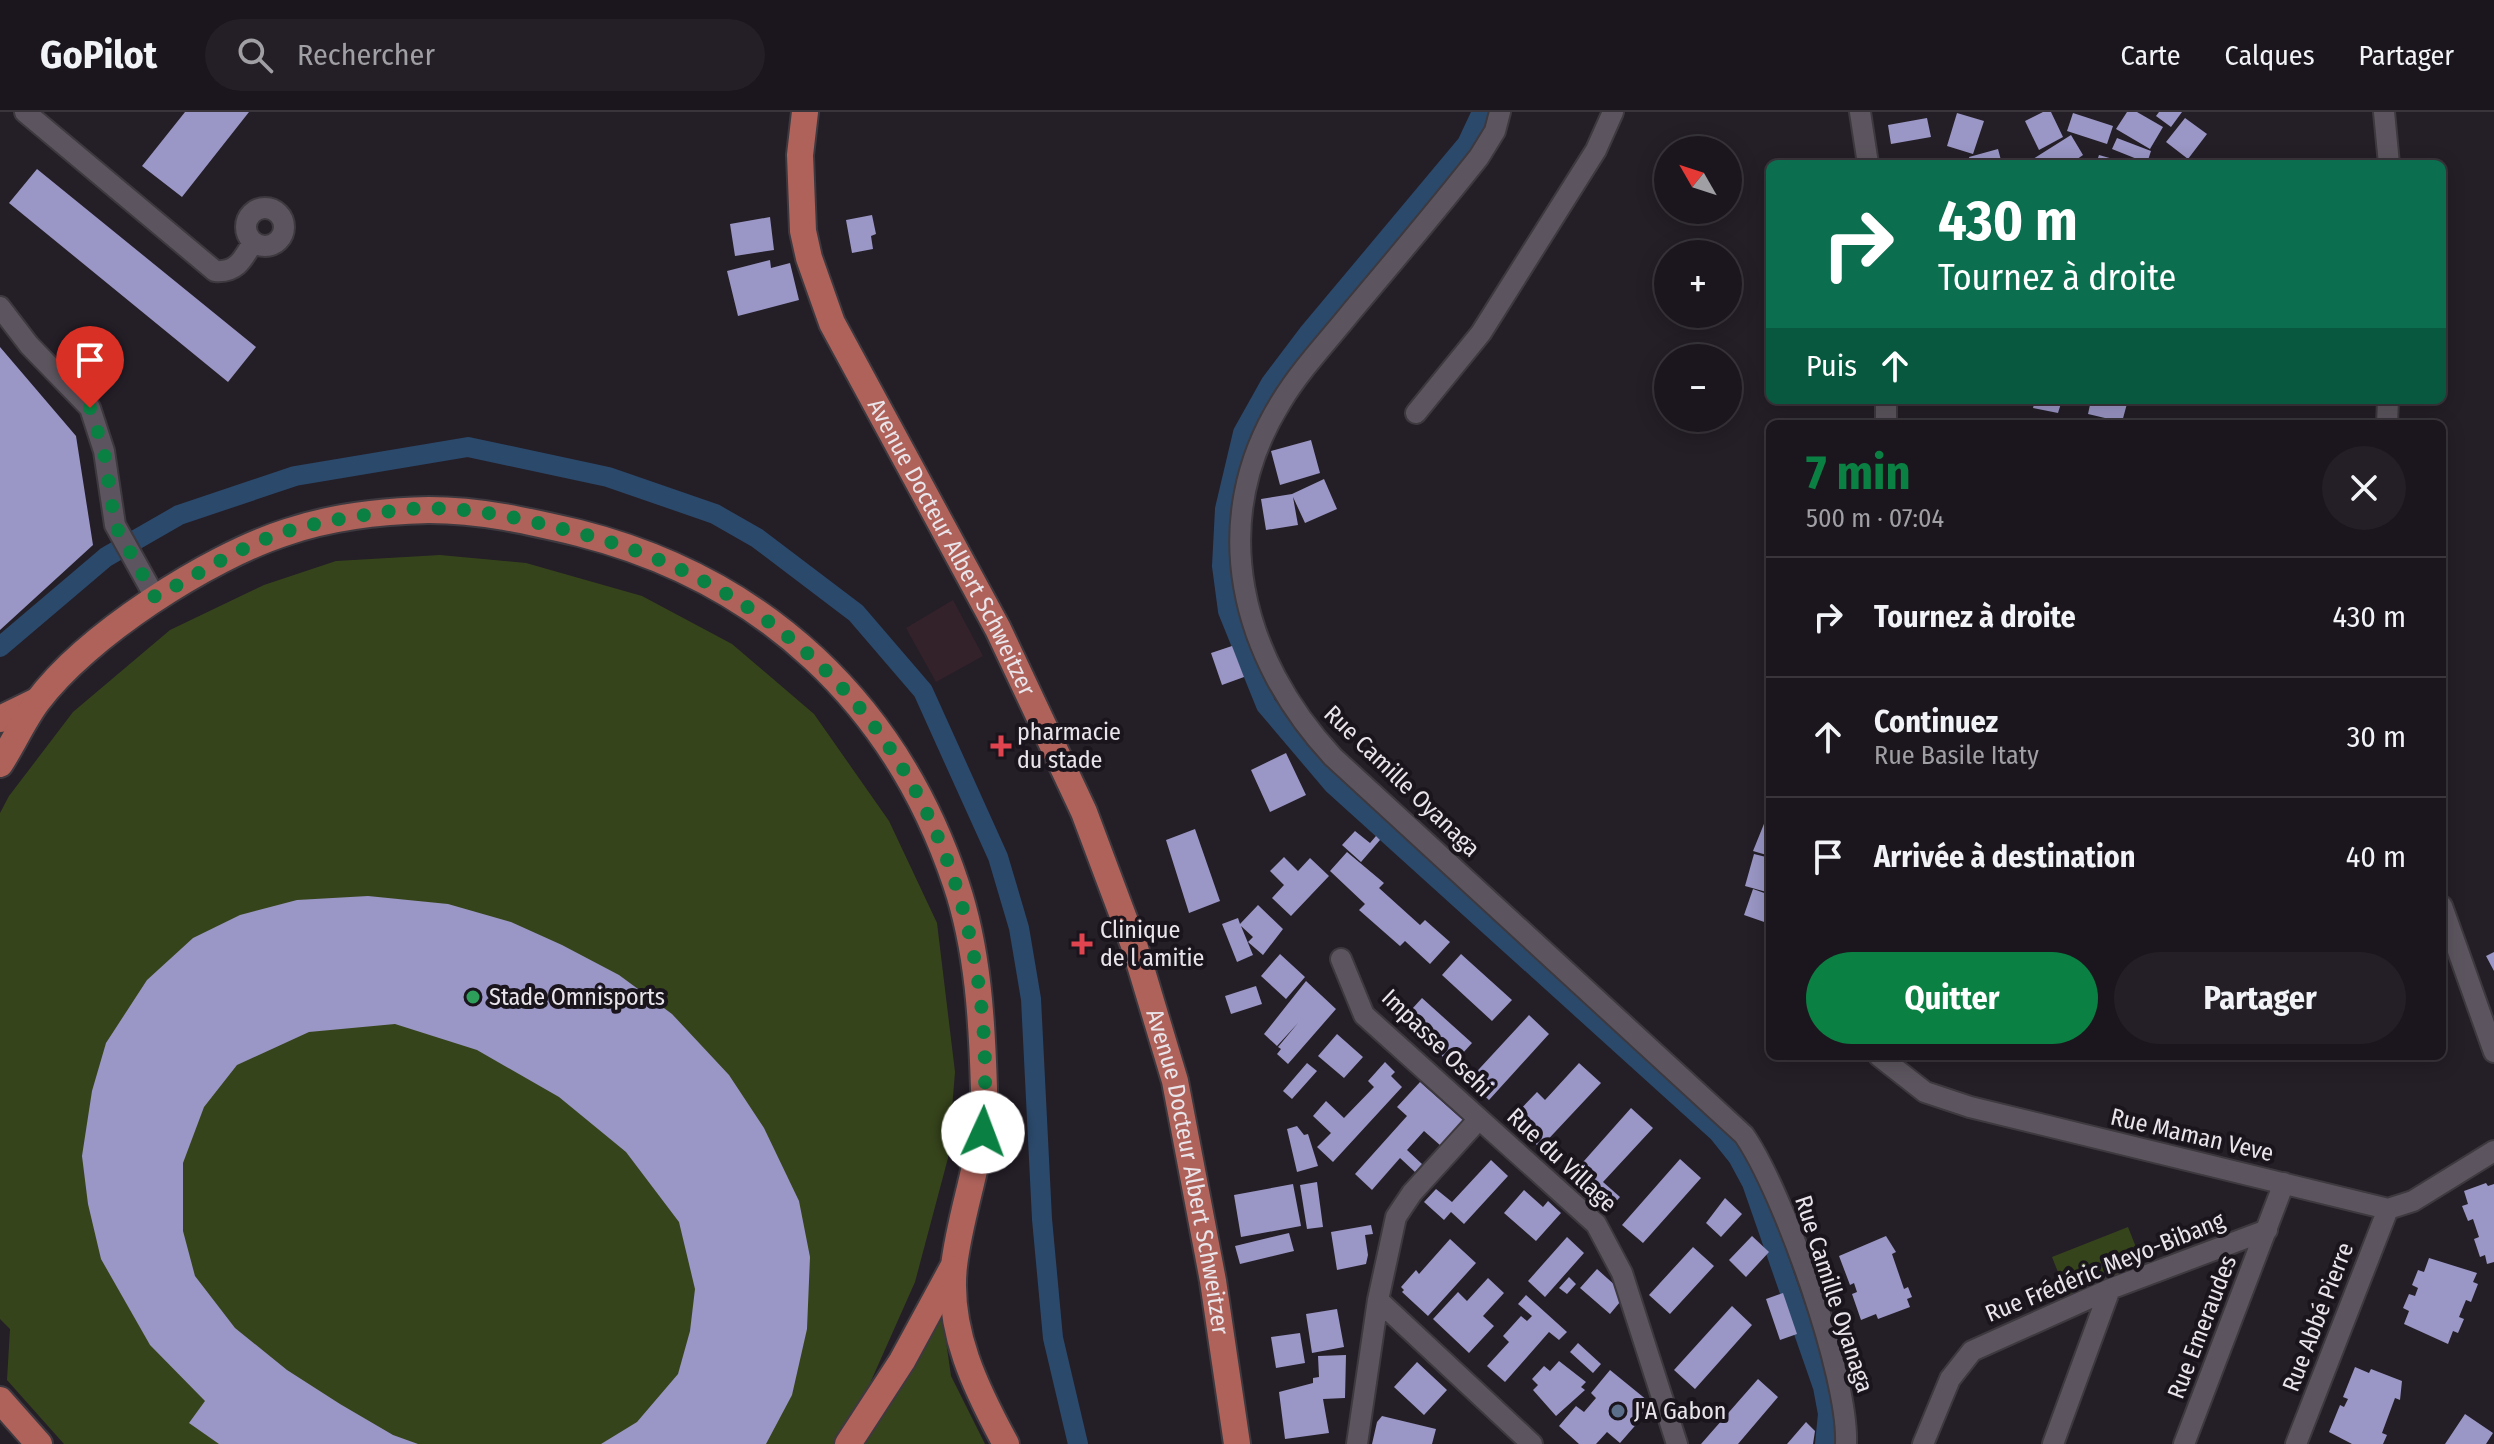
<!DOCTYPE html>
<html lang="fr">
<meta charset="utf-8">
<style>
:root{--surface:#1b161d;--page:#241f26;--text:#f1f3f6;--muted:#a09fa4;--line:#39353b;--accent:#0b8043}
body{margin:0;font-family:"Fira Sans Condensed",sans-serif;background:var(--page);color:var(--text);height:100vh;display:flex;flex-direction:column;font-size:30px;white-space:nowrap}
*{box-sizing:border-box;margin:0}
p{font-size:26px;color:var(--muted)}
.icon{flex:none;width:44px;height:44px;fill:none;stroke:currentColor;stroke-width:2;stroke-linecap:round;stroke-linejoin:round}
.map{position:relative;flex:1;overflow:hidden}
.sheet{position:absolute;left:1766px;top:308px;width:680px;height:640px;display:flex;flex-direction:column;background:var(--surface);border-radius:12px;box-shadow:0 4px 20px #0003,0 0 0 2px var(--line)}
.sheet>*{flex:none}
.top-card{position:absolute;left:1766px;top:48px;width:680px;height:244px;border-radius:12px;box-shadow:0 4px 20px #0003,0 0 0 2px var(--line);background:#0b6e4f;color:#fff;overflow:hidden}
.needle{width:52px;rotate:309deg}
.fabs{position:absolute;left:1654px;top:24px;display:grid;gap:16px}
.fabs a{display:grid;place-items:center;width:88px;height:88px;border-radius:50%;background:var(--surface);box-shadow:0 4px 20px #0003,0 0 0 2px var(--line);font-size:40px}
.pin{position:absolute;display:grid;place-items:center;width:68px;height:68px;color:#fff;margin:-82px -34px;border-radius:50% 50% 50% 0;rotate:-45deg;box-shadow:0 0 8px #0007}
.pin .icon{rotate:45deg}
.me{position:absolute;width:88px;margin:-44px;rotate:2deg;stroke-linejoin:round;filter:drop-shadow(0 0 6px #0008)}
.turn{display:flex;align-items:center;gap:28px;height:168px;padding:0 40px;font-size:36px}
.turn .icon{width:104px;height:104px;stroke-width:2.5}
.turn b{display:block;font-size:56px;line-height:68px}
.then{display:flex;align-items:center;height:76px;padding:0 40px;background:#0003;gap:16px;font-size:30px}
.round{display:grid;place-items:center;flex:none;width:84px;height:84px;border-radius:42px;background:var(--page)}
.head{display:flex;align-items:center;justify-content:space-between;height:136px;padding:0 40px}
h1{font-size:48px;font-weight:700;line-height:60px;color:var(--accent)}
.primary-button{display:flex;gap:16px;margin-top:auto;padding:16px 40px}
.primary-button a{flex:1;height:92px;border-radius:48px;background:var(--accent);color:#fff;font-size:32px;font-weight:700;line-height:92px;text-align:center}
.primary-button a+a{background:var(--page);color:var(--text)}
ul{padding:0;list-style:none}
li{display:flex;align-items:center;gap:24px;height:120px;padding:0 40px;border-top:2px solid var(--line)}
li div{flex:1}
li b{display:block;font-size:30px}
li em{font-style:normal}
header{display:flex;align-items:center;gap:48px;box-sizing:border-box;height:112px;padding:0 40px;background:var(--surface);border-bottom:2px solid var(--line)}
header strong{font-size:38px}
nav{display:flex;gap:44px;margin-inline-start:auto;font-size:28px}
.search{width:560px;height:72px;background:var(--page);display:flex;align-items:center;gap:20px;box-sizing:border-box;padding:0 28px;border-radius:44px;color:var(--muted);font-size:30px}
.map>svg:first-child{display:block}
</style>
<header>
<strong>GoPilot</strong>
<div class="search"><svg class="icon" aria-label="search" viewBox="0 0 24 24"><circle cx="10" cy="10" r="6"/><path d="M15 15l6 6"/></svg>Rechercher</div>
<nav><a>Carte</a><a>Calques</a><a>Partager</a></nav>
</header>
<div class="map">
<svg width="2494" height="1332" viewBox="0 0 2494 1332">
<rect width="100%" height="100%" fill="#241e27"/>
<path fill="#34222a" d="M 953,488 L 983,544 L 936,570 L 906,516 Z"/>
<path fill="#36441b" d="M 440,443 L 526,451 L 642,484 L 732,532 L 814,602 L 889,709 L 937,811 L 955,960 L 948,1046 L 915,1170 L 843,1332 L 64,1332 L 7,1268 L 10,1217 L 0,1207 L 0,701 L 9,684 L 73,600 L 170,518 L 264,473 L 336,449 Z
M 2128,1115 L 2143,1153 L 2067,1183 L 2052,1145 Z
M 941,1194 L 951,1264 L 985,1332 L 853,1332 Z"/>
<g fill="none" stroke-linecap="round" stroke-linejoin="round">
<path stroke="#2b496b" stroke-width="20" d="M 1482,0 L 1467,32 L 1308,222 L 1271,271 L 1243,321 L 1225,397 L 1222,454 L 1228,499 L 1266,593 L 1333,672 L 1718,1020 L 1738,1045 L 1752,1071 L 1823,1275 L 1828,1302 L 1825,1332
M 0,535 L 106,445 L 179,403 L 295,364 L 468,335 L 608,365 L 715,402 L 757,426 L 856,501 L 923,579 L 998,745 L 1019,816 L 1031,887 L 1042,1107 L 1053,1226 L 1078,1332"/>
</g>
<path fill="#9a96c5" d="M 185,0 L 249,0 L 182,85 L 142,54 Z
M 2043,0 L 2051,0 L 2063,25 L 2039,38 L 2025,9 Z
M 2127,0 L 2137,0 L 2163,15 L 2150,37 L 2116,17 Z
M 2159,0 L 2182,0 L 2171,15 L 2156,4 Z
M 1957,1 L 1984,9 L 1973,42 L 1947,34 Z
M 2073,1 L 2113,14 L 2107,32 L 2067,19 Z
M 1927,6 L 1931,25 L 1891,32 L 1888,13 Z
M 2185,6 L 2207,22 L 2188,47 L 2166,30 Z
M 2071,23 L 2083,43 L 2070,52 L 2036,52 L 2033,47 Z
M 2117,26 L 2151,39 L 2147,51 L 2112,37 Z
M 1998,37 L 2002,52 L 1971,52 L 1969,45 Z
M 2099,43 L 2127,51 L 2127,52 L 2096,52 Z
M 37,57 L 256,235 L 228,270 L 9,91 Z
M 872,103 L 876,122 L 871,124 L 873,137 L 852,141 L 846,108 Z
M 770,105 L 774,138 L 735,144 L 730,112 Z
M 770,148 L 771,156 L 790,151 L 799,188 L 738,204 L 727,159 Z
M 0,235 L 76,324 L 93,433 L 0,518 Z
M 2035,288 L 2062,288 L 2058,301 L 2033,296 Z
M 2091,288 L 2128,288 L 2122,310 L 2088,302 Z
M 2049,306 L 2078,310 L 2078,312 L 2048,312 Z
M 1311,328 L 1320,361 L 1280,373 L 1271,339 Z
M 1324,367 L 1337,397 L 1305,411 L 1293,385 L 1298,413 L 1266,418 L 1261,387 L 1292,382 Z
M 1232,534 L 1244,565 L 1222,573 L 1211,541 Z
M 1286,641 L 1306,683 L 1270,700 L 1251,658 Z
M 1770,697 L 1770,744 L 1753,739 Z
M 1195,717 L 1220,789 L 1189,801 L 1166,728 Z
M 1355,719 L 1370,731 L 1376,724 L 1380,728 L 1361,750 L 1342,733 Z
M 1347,740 L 1384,771 L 1379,776 L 1420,813 L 1425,808 L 1450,830 L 1430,852 L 1405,829 L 1400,834 L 1359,798 L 1365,792 L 1330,759 Z
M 1754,742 L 1770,746 L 1770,781 L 1745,774 Z
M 1284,745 L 1298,759 L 1310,746 L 1329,764 L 1291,804 L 1272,786 L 1284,773 L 1270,759 Z
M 1753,777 L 1770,783 L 1770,812 L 1744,803 Z
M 368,784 L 448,792 L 511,810 L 562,833 L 619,863 L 672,902 L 729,963 L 764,1016 L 799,1089 L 810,1145 L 807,1217 L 792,1283 L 766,1332 L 601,1332 L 637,1310 L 678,1262 L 690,1219 L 695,1177 L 679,1110 L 626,1040 L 559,985 L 477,938 L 395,912 L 309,920 L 237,953 L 204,995 L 183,1051 L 183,1119 L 195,1164 L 235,1216 L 287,1258 L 340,1292 L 393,1323 L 418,1332 L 219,1332 L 189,1311 L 205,1289 L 150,1233 L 101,1147 L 88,1092 L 82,1044 L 92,979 L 106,931 L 147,868 L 193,826 L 240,803 L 297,788 Z
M 1258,793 L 1283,817 L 1263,843 L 1248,830 L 1253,825 L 1241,814 L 1253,843 L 1237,850 L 1222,812 L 1238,806 L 1240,812 Z
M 2494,840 L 2494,859 L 2486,844 Z
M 1280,842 L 1305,865 L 1286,887 L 1261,864 Z
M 1461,842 L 1512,888 L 1492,909 L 1442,863 Z
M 1306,869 L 1336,897 L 1288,952 L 1277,942 L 1281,937 L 1278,935 L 1298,911 L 1277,934 L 1264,922 Z
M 1256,874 L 1262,892 L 1231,902 L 1225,884 Z
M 1422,886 L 1472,931 L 1452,953 L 1402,908 Z
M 1529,903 L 1549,922 L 1489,988 L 1468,969 Z
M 1337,922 L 1363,945 L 1344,966 L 1318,944 Z
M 1385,950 L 1395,960 L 1391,964 L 1402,975 L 1333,1050 L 1317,1035 L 1331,1021 L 1313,1004 L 1326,989 L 1344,1006 L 1374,975 L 1368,969 Z
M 1307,951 L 1317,959 L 1292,987 L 1283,979 Z
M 1579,951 L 1601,971 L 1540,1036 L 1519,1016 L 1524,1011 L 1515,1003 L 1537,980 L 1545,988 Z
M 1420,970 L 1464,1009 L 1441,1034 L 1424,1019 L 1407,1038 L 1422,1052 L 1415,1060 L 1400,1046 L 1372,1078 L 1355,1062 L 1407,1004 L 1397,995 Z
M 1631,996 L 1653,1016 L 1603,1070 L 1620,1085 L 1606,1101 L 1568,1067 Z
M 1297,1014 L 1304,1023 L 1308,1022 L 1318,1054 L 1297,1060 L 1287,1017 Z
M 1680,1047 L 1701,1066 L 1643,1131 L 1622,1113 Z
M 1491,1048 L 1508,1064 L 1464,1112 L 1451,1100 L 1444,1108 L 1424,1090 L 1436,1077 L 1452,1090 Z
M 1317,1070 L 1323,1115 L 1307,1117 L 1300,1073 Z
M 2486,1071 L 2488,1074 L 2494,1072 L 2494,1150 L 2487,1152 L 2485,1143 L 2480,1145 L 2474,1127 L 2479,1125 L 2473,1107 L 2468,1109 L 2462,1094 L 2468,1092 L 2464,1079 Z
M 1293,1072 L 1301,1114 L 1241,1125 L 1234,1083 Z
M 1524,1078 L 1543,1095 L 1548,1089 L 1561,1101 L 1536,1129 L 1504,1101 Z
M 1725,1086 L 1742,1102 L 1721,1125 L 1706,1111 Z
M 1371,1113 L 1373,1122 L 1365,1123 L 1368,1143 L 1366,1152 L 1337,1158 L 1331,1120 Z
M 1289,1121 L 1294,1139 L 1240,1152 L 1235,1134 Z
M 1752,1124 L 1769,1140 L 1746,1165 L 1729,1148 Z
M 1886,1124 L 1896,1140 L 1892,1142 L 1904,1177 L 1908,1175 L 1912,1185 L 1907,1187 L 1910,1195 L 1878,1207 L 1876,1202 L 1861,1208 L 1852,1182 L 1857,1180 L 1854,1171 L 1850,1173 L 1839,1144 Z
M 1567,1125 L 1584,1141 L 1545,1185 L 1528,1169 Z
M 1450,1127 L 1476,1151 L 1428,1204 L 1402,1180 L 1404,1178 L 1401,1175 L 1416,1158 L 1419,1162 Z
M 1693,1135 L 1714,1154 L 1670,1202 L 1649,1183 Z
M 2429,1146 L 2477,1161 L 2473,1170 L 2478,1172 L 2471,1190 L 2466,1188 L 2459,1205 L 2464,1207 L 2458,1221 L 2453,1219 L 2448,1232 L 2404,1212 L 2409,1199 L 2403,1196 L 2409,1182 L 2415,1184 L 2418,1176 L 2412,1173 L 2418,1158 L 2424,1160 Z
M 1597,1157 L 1617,1175 L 1620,1190 L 1610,1202 L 1580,1176 Z
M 1569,1165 L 1576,1172 L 1567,1182 L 1559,1176 Z
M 1488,1166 L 1504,1181 L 1483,1204 L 1494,1214 L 1469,1241 L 1433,1207 L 1458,1180 L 1467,1189 Z
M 1783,1181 L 1797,1222 L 1780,1228 L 1766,1187 Z
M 1526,1183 L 1567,1220 L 1559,1228 L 1549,1220 L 1505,1270 L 1487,1254 L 1509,1230 L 1503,1224 L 1521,1204 L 1527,1209 L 1532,1204 L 1518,1192 Z
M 1732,1194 L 1752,1213 L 1695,1277 L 1674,1258 Z
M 1337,1197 L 1344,1235 L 1312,1241 L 1306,1202 Z
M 1300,1221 L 1305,1251 L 1276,1256 L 1271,1225 Z
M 1578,1231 L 1601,1252 L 1593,1261 L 1570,1240 Z
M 1346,1243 L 1345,1286 L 1323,1287 L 1329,1321 L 1285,1327 L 1279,1280 L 1313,1271 L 1313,1266 L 1319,1265 L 1318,1244 Z
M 1559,1249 L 1586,1270 L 1581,1275 L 1585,1278 L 1556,1304 L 1533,1278 L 1538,1273 L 1532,1267 L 1544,1254 L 1550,1259 Z
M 1417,1250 L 1447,1278 L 1424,1303 L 1394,1275 Z
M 2355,1255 L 2369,1261 L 2371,1257 L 2402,1269 L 2400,1288 L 2395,1286 L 2382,1321 L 2387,1323 L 2383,1332 L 2352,1332 L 2329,1320 L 2340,1293 L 2344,1295 L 2348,1287 L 2343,1285 Z
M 1610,1258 L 1653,1293 L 1620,1331 L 1607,1320 L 1596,1332 L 1579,1332 L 1559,1314 L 1576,1294 L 1584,1300 L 1596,1286 L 1591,1281 Z
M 1758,1267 L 1778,1285 L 1738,1332 L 1701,1332 Z
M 2465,1302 L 2493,1321 L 2486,1332 L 2445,1332 Z
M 1382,1304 L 1436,1317 L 1432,1332 L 1372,1332 L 1377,1310 Z
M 1806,1310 L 1815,1319 L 1813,1332 L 1787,1332 Z"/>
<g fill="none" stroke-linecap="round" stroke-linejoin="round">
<g stroke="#3d393f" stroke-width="24">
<path id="minor" d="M 25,0 L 215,159 C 237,161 243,147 253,130
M 1500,0 L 1495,19 L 1479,45 C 1438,97 1395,148 1352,199 C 1328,229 1301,257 1281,290 C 1206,411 1241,546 1333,645 L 1744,1023 C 1783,1079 1849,1265 1846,1332
M 1860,0 L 1868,52
M 2384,0 L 2389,52
M246 115a19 19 0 1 1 38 0a19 19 0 1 1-38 0Z
M 0,195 L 29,233 L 90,296 L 104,339 L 115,413 L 155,485
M 1416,301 L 1481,221 L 1596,38 L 1613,0
M 1886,312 L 1886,288
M 2387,312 L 2388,288
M 2442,794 L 2494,940
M 1341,847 L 1364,903 L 1596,1112 L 1622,1161 L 1677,1332
M 1879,944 L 1925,980 L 1970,995 L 2388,1097 L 2413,1089 L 2494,1039
M 1378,1188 L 1532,1332
M 1357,1332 L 1378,1188 L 1396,1105 L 1412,1081 L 1479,1007
M 1923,1332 L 1950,1267 L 1972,1239 L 2110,1177 L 2267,1118
M 2053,1332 L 2110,1177
M 2184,1332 L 2284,1071
M 2296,1332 L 2388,1097"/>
</g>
<g stroke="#3d393f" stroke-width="30">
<g id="major">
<path id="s1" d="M 805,0 L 800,43 L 803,119 L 809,146 L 832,211 L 998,517 L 1084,700 L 1135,836 L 1175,969 L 1213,1169 L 1237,1332"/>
<path d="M 0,607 L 37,589"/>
<path d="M 0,652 C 13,632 23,609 37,590 C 86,524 208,445 287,420 C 331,405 383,399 429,398 C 481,398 528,409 579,421 C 764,468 896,592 956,772 C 978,837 982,909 984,977 C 986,1038 961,1094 954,1154 C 947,1218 976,1277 1006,1332"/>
<path d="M 0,1288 L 39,1332"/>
<path d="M 848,1332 L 902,1249 L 952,1157"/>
</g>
</g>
<use href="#minor" stroke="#5c555f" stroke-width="20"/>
<use href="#major" stroke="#ae625a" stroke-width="26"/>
</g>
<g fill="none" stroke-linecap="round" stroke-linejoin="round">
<path stroke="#0b8043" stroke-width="14" stroke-dasharray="0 25.2" d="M 90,296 L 104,339 L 115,413 L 155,485 C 198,463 241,433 288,419 C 321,409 358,404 392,399 C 454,390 516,405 575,420 C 856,491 1005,737 983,1020"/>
</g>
<g fill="#e0444e" stroke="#1a151d" stroke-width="3">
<path d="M997 622h8v8h8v8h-8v8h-8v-8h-8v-8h8z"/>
<path d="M1078 820h8v8h8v8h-8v8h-8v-8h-8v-8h8z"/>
</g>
<circle fill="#2e9e5b" stroke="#1a151d" stroke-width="3" cx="473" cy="885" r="8"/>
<circle fill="#5c6f8a" stroke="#1a151d" stroke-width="3" cx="1618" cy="1299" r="8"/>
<g text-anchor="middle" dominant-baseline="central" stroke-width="8" stroke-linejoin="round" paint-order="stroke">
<g font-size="24" fill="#e9e5eb" stroke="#1a151d">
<text stroke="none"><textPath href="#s1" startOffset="470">Avenue Docteur Albert Schweitzer</textPath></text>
<text transform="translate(1402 669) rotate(44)">Rue Camille Oyanaga</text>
<text transform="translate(1437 931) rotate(44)">Impasse Osehi</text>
<text transform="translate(2192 1023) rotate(13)">Rue Maman Veve</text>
<text transform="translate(1562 1048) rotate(43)">Rue du Village</text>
<text stroke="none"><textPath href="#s1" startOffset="1142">Avenue Docteur Albert Schweitzer</textPath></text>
<text transform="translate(2105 1155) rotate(-22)">Rue Frédéric Meyo-Bibang</text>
<text transform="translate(1834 1182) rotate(72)">Rue Camille Oyanaga</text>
<text transform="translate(2318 1205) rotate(-69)">Rue Abbé Pierre</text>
<text transform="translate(2202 1215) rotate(-69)">Rue Emeraudes</text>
</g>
<g font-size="24" fill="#e9e5eb" stroke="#1a151d" text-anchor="start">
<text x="1017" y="620">pharmacie<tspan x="1017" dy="28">du stade</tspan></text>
<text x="1100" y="818">Clinique<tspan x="1100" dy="28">de l amitie</tspan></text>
<text x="489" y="885">Stade Omnisports</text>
<text x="1634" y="1299">J'A Gabon</text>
</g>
</g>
</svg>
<div class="fabs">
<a><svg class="needle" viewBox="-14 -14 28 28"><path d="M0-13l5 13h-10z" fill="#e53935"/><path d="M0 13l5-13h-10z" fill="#a09fa4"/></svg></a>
<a>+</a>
<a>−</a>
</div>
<div class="pin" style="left:90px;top:296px;background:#d93025"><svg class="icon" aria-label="arrive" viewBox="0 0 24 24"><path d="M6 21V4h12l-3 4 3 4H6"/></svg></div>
<svg class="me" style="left:983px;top:1020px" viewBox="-20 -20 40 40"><circle r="19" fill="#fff"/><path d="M0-13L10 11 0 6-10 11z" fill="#0b8043"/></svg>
<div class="top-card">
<div class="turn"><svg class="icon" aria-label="right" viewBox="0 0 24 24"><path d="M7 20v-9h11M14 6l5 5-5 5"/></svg><div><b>430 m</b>Tournez à droite</div></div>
<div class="then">Puis<svg class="icon" aria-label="ahead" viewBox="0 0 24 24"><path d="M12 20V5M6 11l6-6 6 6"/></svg></div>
</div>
<section class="sheet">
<div class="head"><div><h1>7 min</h1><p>500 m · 07:04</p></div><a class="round"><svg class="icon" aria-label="close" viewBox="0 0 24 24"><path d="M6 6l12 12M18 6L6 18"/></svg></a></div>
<ul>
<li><svg class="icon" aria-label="right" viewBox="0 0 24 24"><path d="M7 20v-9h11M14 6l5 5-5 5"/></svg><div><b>Tournez à droite</b></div><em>430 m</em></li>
<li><svg class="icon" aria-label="ahead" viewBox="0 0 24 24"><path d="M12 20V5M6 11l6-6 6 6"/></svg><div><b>Continuez</b><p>Rue Basile Itaty</p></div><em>30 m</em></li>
<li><svg class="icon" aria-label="arrive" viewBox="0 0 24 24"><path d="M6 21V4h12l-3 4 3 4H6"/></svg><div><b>Arrivée à destination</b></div><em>40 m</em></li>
</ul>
<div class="primary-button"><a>Quitter</a><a>Partager</a></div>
</section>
</div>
